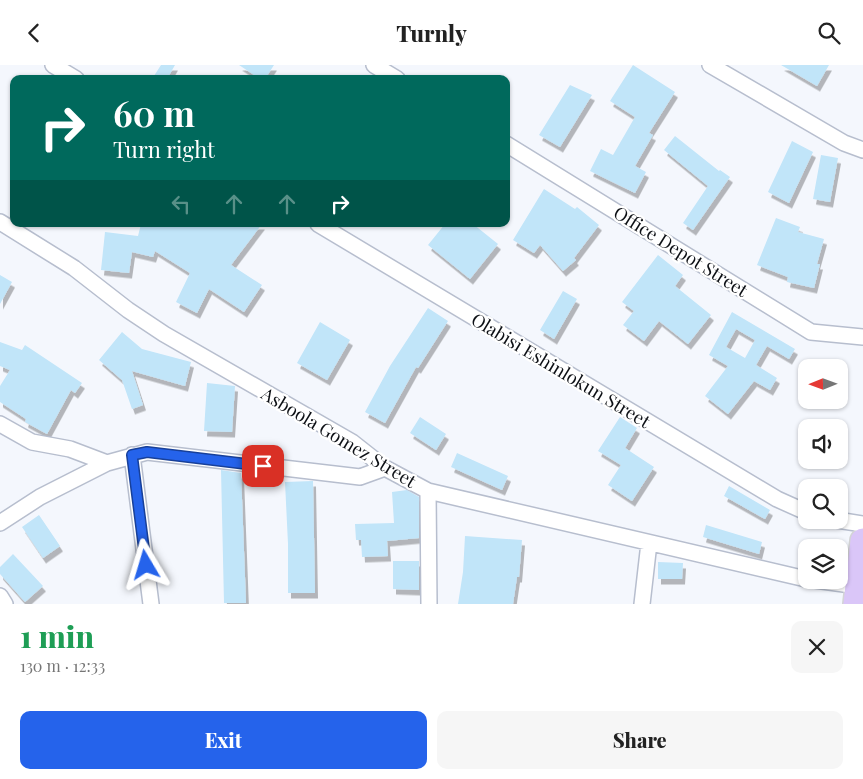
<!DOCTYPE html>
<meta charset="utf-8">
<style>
:root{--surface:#fff;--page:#f6f6f6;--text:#222;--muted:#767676;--accent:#2563eb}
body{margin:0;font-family:"Playfair Display",serif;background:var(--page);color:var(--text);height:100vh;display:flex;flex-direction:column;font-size:19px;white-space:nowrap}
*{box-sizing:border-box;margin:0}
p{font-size:16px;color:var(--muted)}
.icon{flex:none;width:28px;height:28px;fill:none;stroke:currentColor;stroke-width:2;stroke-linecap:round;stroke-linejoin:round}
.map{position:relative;height:539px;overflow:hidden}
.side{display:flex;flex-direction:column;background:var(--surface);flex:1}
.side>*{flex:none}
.banner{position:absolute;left:10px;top:10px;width:500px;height:152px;border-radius:10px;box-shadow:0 1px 4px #0004;background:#00695c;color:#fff;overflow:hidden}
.needle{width:32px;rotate:269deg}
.tools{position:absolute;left:798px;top:294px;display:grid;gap:10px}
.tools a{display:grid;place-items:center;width:50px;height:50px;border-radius:10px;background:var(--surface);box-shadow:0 1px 4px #0004;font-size:25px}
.pin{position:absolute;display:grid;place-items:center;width:42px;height:42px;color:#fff;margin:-21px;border-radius:10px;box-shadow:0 2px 8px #0006}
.me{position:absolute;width:55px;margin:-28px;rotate:353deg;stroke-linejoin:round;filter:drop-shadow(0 0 4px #0008)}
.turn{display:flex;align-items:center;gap:18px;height:105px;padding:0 20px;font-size:22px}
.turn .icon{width:65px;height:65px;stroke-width:2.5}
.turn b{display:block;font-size:35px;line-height:42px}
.lanes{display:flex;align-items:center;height:48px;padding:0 20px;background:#0003;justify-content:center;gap:25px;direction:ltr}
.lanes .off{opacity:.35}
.round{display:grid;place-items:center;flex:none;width:52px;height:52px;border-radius:10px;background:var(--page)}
.overview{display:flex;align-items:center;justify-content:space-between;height:85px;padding:0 20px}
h1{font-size:30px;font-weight:800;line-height:38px;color:#1e9e55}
.button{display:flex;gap:10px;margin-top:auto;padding:10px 20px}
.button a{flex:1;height:58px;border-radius:10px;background:var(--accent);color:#fff;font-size:20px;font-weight:800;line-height:58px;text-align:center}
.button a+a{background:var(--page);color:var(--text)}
header{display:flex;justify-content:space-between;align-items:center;height:65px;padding:0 20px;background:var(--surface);font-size:22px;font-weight:800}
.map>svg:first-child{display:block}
</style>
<header><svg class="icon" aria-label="back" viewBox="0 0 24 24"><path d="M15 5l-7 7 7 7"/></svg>Turnly<svg class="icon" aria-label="search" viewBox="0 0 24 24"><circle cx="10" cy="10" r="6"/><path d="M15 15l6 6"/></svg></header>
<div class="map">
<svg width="863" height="539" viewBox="0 0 863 539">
<defs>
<filter id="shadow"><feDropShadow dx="3" dy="5.5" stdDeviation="0" flood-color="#0004"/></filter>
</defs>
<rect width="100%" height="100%" fill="#f4f7fd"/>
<path fill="#c1e5f9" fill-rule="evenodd" filter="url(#shadow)" d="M 161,0 L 175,0 L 167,14 L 152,14 Z
M 239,0 L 274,0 L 265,14 L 260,14 Z
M 633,0 L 675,27 L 649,68 L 653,70 L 635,101 L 646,107 L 635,128 L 590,106 L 601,84 L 613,90 L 635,52 L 610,36 Z
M 781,0 L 829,0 L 817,21 Z
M 570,20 L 592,30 L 560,82 L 539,70 Z
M 675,71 L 719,106 L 720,105 L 730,112 L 693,165 L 683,158 L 708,121 L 664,85 Z
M 792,76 L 813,87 L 789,138 L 768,127 Z
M 821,90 L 838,93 L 830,137 L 813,134 Z
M 544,124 L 575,144 L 577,142 L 599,160 L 574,193 L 576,195 L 563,206 L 540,180 L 534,188 L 513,175 Z
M 776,153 L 800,162 L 798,167 L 824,174 L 817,199 L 820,199 L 814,223 L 787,217 L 788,212 L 757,200 Z
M 141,159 L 262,159 L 231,200 L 262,220 L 244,247 L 209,224 L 197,248 L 176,237 L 190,208 L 155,186 L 153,192 L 132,187 L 129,208 L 101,205 L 105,167 L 138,171 Z
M 445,159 L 473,159 L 498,179 L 470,214 L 428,180 Z
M 658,190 L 683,210 L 675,221 L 711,250 L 688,279 L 659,256 L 644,276 L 623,260 L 634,246 L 622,237 Z
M 0,210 L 12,217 L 0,239 Z
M 563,226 L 577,234 L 554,274 L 540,265 Z
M 428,243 L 448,256 L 418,303 L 416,302 L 385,358 L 365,347 L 390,301 Z
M 732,247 L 795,284 L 789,294 L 767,281 L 756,300 L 777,313 L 770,325 L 754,316 L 728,349 L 705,331 L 728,301 L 709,290 ZM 736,264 L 755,275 L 745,293 L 726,282 Z
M 320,257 L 350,275 L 327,315 L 297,298 Z
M 122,267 L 142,284 L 191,297 L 185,321 L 132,306 L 143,340 L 132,344 L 122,315 L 99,295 Z
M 0,277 L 22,285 L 25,280 L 82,318 L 75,328 L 71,325 L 47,369 L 25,357 L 26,354 L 0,337 L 0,321 L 10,305 L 0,301 Z
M 207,318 L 235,321 L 232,367 L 204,366 Z
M 420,352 L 446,369 L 436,385 L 410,368 Z
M 620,352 L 637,363 L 625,383 L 654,402 L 632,436 L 608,420 L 621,400 L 598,386 Z
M 457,388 L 508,411 L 502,425 L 451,402 Z
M 221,405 L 241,408 L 246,538 L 224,538 Z
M 313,416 L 315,528 L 288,528 L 288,479 L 285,417 Z
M 729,421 L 770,445 L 765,454 L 724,431 Z
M 407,425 L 419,432 L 419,473 L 387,476 L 388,491 L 362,492 L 361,475 L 356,475 L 355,459 L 394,458 L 392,427 Z
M 39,450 L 60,481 L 43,493 L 22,462 Z
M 706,460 L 762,477 L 759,489 L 703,472 Z
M 465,471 L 522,475 L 519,512 L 517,512 L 513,539 L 458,539 L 463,507 Z
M 13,489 L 43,521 L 25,537 L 0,509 L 0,502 Z
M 393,496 L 419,496 L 419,525 L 393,524 Z
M 658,497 L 683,498 L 682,514 L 658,514 Z"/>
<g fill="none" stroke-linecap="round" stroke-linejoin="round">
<g stroke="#b7bece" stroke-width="18">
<path id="minor" d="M 53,0 L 76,14
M 374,0 L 397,14
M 710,0 L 844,78 L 863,85
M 506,79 L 811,267 L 863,272
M 0,157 L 74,203 L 128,245 L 164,269 L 352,377 L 385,403 L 428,426 L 806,514
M 318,159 L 777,434 L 806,447
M 0,359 L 32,377 L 70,384 L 107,398
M 132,390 L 151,539
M 428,426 L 429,539
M 837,455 L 863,459
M 0,458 L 40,432 L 107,398 L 147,387 L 360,412 L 385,403
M 815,515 L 858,521
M 0,531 L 5,539
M 642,539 L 649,478"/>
</g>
<g stroke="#d3d4d5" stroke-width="28">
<path id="trunk" d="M 856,539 L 863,476"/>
</g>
<use href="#minor" stroke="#fff" stroke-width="15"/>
<use href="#trunk" stroke="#dac6f8" stroke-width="25"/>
</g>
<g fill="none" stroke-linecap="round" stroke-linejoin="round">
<g stroke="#184099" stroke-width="12">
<path id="route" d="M 146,500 L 132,390 L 147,387 L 263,401"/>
</g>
<use href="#route" stroke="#2563eb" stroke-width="9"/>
</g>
<g text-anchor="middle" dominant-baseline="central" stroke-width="4.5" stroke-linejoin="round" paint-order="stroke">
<g font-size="18" fill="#0d1015" stroke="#fff">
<text transform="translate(681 186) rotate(32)">Office Depot Street</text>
<text transform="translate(561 305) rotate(31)">Olabisi Eshinlokun Street</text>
<text transform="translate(339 372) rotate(31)">Asboola Gomez Street</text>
</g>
</g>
</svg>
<div class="tools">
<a><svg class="needle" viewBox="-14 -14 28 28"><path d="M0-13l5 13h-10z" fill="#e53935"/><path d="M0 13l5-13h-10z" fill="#767676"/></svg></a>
<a><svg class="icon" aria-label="sound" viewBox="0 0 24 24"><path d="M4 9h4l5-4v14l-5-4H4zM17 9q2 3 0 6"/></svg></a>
<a><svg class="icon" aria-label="search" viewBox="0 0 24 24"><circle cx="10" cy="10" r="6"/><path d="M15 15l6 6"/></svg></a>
<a><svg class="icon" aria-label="layers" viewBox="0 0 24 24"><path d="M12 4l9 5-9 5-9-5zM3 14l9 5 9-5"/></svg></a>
</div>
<div class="pin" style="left:263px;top:401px;background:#d93025"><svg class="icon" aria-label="arrive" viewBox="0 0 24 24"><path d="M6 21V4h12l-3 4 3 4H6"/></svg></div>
<svg class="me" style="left:146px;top:500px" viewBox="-20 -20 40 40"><path d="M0-17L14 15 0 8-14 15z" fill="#2563eb" stroke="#fff" stroke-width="4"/></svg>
<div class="banner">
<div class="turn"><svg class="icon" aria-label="right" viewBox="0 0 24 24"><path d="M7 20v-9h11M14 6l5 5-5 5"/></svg><div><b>60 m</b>Turn right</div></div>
<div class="lanes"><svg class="icon off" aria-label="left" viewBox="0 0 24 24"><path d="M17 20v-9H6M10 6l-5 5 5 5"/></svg><svg class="icon off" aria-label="ahead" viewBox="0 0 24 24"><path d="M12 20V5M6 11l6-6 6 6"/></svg><svg class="icon off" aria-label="ahead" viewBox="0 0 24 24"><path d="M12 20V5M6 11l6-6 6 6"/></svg><svg class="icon" aria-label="right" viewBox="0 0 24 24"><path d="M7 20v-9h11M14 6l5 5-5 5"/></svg></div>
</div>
</div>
<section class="side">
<div class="overview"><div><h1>1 min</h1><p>130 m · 12:33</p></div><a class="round"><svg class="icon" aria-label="close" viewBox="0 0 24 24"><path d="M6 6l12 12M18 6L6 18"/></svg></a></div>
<div class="button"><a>Exit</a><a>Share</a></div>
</section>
